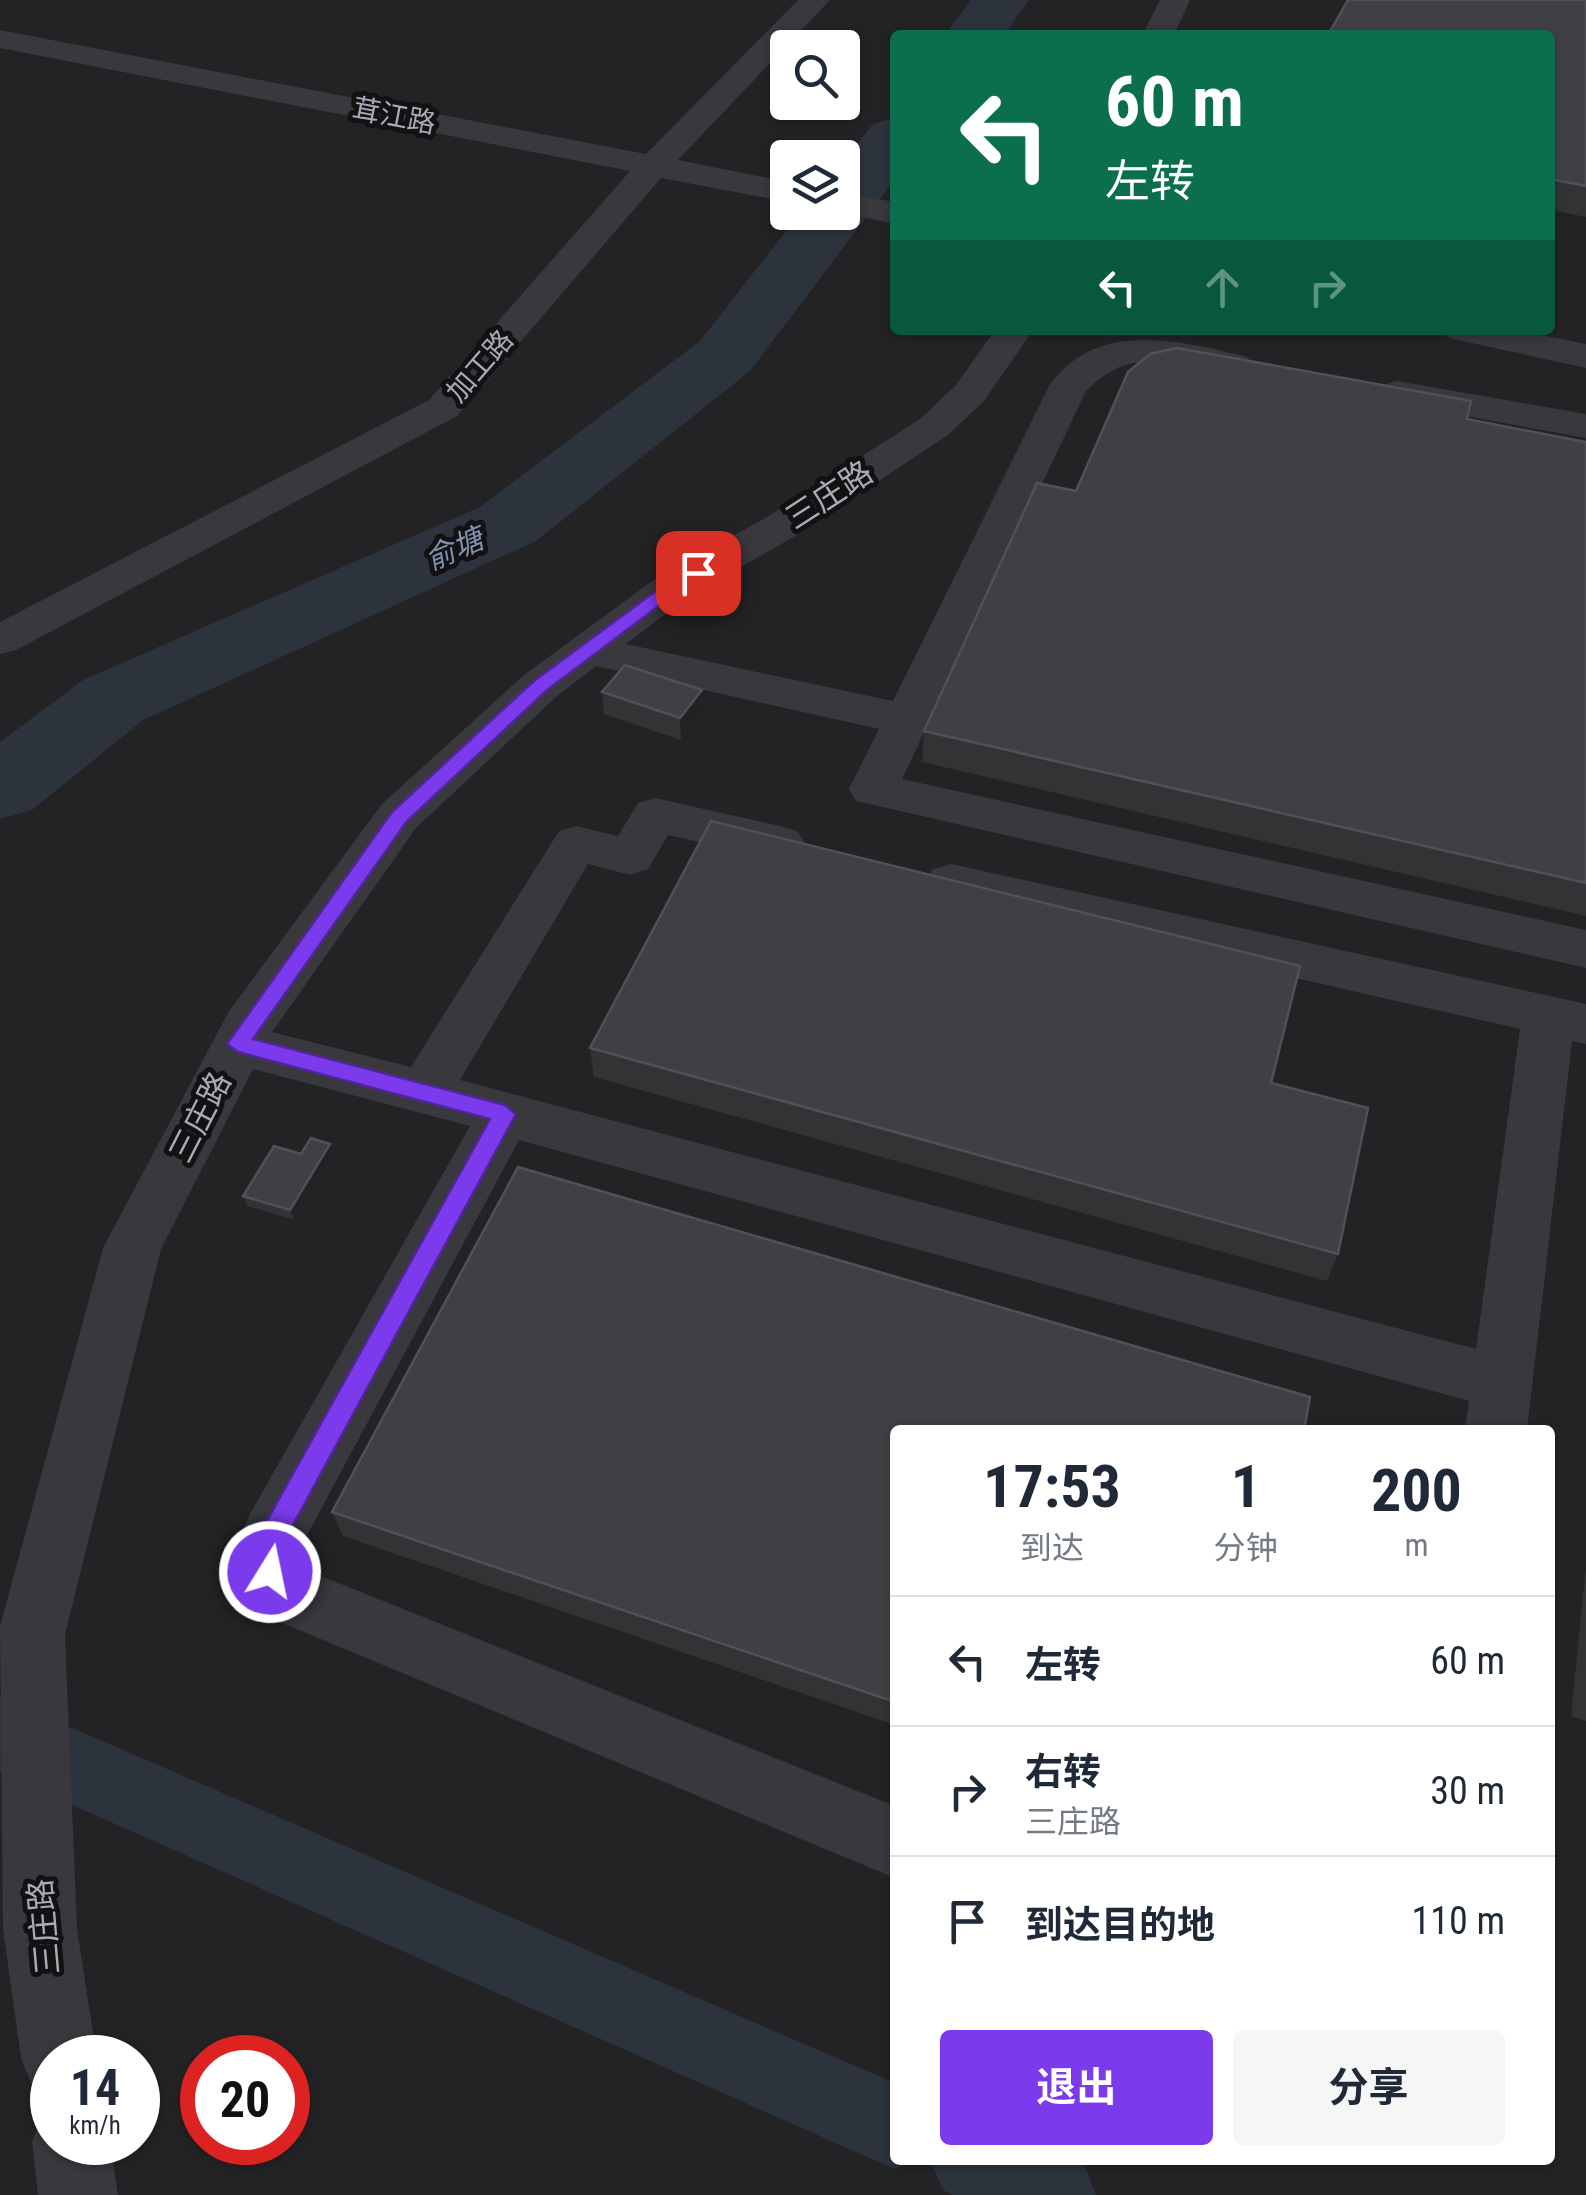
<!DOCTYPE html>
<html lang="zh">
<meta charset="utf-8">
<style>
:root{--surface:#fff;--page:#f6f6f7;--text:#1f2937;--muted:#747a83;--line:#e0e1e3;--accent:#7c3aed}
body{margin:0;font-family:"Roboto Condensed","Noto Sans SC",sans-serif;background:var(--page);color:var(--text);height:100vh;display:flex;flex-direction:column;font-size:38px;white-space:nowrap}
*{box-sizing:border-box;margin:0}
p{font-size:32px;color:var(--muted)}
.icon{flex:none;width:55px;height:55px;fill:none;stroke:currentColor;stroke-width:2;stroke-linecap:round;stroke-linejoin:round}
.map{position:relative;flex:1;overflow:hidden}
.drawer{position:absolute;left:890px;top:1425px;width:665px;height:740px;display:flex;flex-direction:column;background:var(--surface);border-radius:10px;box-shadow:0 2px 8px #0004}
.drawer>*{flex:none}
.guide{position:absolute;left:890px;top:30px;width:665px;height:305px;border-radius:10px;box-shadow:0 2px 8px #0004;background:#0b6e4f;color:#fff;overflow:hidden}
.tools{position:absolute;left:770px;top:30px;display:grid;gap:20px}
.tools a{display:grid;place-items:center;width:90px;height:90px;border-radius:10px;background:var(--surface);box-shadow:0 2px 8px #0004;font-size:50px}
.speed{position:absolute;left:30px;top:2035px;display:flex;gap:20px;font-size:50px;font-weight:700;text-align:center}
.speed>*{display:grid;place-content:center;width:130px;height:130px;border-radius:50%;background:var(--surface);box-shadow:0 2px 8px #0004;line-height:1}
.speed small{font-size:25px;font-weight:400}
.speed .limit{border:15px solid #d22;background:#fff;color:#111}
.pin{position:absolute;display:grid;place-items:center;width:85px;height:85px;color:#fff;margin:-42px;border-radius:20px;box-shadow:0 5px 15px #0006}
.me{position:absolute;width:110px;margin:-55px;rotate:10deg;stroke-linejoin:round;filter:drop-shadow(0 0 8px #0008)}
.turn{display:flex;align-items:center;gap:35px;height:210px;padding:0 50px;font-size:45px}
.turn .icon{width:130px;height:130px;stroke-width:2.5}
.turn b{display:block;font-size:70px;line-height:85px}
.lanes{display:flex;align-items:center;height:95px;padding:0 50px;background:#0003;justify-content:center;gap:50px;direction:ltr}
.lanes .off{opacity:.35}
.eta{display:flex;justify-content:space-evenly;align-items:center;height:170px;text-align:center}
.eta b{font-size:60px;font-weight:700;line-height:70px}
.primary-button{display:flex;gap:20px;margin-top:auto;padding:20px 50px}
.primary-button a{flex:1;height:115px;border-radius:10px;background:var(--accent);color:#fff;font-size:40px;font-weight:700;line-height:115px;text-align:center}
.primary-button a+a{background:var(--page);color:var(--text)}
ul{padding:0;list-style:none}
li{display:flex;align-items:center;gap:30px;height:130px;padding:0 50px;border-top:2px solid var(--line)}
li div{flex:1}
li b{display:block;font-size:38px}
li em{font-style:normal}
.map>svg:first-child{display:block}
</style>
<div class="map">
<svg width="1586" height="2195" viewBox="0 0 1586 2195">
<rect width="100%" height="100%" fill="#171718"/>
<path fill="#232325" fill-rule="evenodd" d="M 0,0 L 1586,0 L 1586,2195 L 0,2195 ZM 895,35 L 1550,35 L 1550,330 L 895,330 ZM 788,48 L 842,48 L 842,102 L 788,102 ZM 788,158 L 842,158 L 842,212 L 788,212 ZM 895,1430 L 1550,1430 L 1550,2160 L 895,2160 ZM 52,2058 L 138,2058 L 138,2142 L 52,2142 ZM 202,2058 L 288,2058 L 288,2142 L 202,2142 Z"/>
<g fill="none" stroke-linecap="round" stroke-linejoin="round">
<path fill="#2d333c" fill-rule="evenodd" d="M 0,1697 L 895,2083 L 895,2160 L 916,2160 L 895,2169 L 865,2156 L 0,1773 Z
M 930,2160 L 1074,2160 L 1084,2164 L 1096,2195 L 953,2195 L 943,2190 Z"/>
<path fill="#2d333c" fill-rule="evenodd" d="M 971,0 L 1029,0 L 1004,35 L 945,35 Z
M 895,118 L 895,179 L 750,371 L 536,541 L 143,720 L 32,810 L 0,819 L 0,742 L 83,680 L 480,507 L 700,341 L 801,212 L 842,212 L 842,162 L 873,124 Z"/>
<path fill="#38383d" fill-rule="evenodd" d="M 798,0 L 830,0 L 678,160 L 788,182 L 788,202 L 661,178 L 457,416 L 16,650 L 0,654 L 0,622 L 429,400 L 630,171 L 0,48 L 0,30 L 646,154 Z
M 1160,0 L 1190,0 L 1174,35 L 1142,35 Z
M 842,193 L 895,202 L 895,224 L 838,212 L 842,212 Z
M 995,330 L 1033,330 L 984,401 L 948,435 L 797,535 L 685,599 L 626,644 L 893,701 L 1049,386 C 1095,319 1180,340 1247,357 L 1252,365 L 1247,373 C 1185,388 1148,329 1086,391 L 902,779 L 1586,930 L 1586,968 L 856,801 L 849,789 L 879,729 L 596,666 L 556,697 L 416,828 L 272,1032 L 411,1067 L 559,831 L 576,826 L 618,836 L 638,803 L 655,798 L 780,826 L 797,831 L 805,843 L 797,855 L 780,860 L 668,835 L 648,869 L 630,875 L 588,864 L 460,1080 L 1476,1349 L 1520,1029 L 951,900 L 933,895 L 926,882 L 933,869 L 951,864 L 1586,1004 L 1586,1044 L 1572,1041 L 1527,1430 L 1465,1430 L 1469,1401 L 519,1140 L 305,1539 L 304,1560 L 321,1576 L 895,1806 L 895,1878 L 275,1620 C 237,1584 228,1564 250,1514 L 470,1126 L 253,1069 L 161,1249 L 65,1635 L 77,1929 L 97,2058 L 52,2058 L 52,2094 L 32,2085 L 21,2058 L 3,1929 L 0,1626 L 103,1248 L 229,1011 L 382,804 L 524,675 L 655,579 L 767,517 L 920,419 L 956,385 Z
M 1443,330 L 1516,330 L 1586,344 L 1586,368 L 1449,338 Z
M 1397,381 L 1586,414 L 1586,438 L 1383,401 L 1377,393 L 1383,385 Z
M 52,2110 L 52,2142 L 110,2142 L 118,2195 L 38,2195 L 32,2142 L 43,2114 Z"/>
</g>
<path fill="#333336" d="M 1586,0 L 1586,217 L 1550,210 L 1550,35 Z
M 1467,419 L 1586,442 L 1586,916 L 922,762 L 924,731 L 1076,491 Z
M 702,690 L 703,712 L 681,740 L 604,714 L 602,692 Z
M 590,1048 L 1271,1083 L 1338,1254 L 1327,1281 L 594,1077 Z
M 330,1144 L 333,1154 L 294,1220 L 247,1206 L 243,1196 L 301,1154 Z
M 895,1430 L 895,1725 L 343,1536 L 332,1512 Z
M 1586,1566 L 1586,1721 L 1571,1716 Z"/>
<path fill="#222224" d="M 702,690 L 703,712 L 681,740 L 680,718 Z
M 330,1144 L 333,1154 L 294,1220 L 290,1210 Z"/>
<path fill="#404044" stroke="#505156" stroke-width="2.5" d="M 1348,0 L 1586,0 L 1586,186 L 1550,179 L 1550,35 L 1328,35 Z
M 1177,348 L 1471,401 L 1467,419 L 1586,442 L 1586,883 L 924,731 L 1037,483 L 1076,491 L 1128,372 L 1150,354 Z
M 625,665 L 702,690 L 680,718 L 602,692 Z
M 711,821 L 1300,966 L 1271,1083 L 1368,1108 L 1338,1254 L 590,1048 Z
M 311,1138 L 330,1144 L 290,1210 L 243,1196 L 274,1146 L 301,1154 Z
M 518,1167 L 1310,1397 L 1304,1430 L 895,1430 L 895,1702 L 332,1512 Z"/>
<path fill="#7c3aed" stroke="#51269a" stroke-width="2.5" d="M 698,567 L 707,573 L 705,577 L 677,592 L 547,690 L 407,821 L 253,1039 L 505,1105 L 516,1114 L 287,1536 L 280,1581 L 270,1585 L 261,1581 L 257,1572 L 264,1526 L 490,1119 L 238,1052 L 227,1044 L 392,812 L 534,681 L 664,585 Z"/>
<g text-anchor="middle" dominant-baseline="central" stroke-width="10" stroke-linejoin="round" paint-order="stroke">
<g font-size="28" fill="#a9abb8" stroke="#121213">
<text transform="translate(394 116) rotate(11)">茸江路</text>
<text transform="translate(480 366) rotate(-49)">加工路</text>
</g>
<g font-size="30" font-style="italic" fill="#8293b1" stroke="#121213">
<text transform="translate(454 549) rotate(-24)">俞塘</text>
</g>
<g font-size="32" fill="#a9abb8" stroke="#121213">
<text transform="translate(829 495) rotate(-33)">三庄路</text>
<text transform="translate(200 1117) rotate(-63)">三庄路</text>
<text transform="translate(44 1927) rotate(-95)">三庄路</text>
</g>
</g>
</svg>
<div class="tools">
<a><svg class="icon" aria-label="search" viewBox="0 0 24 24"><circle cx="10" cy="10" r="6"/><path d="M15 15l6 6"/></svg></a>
<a><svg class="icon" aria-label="layers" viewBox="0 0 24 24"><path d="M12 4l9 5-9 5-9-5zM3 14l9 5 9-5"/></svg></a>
</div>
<div class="speed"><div>14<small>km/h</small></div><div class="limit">20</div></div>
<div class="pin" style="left:698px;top:573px;background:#d93025"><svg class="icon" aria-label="arrive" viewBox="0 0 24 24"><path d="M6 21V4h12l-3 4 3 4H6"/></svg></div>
<svg class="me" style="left:270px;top:1572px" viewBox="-20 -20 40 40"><circle r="17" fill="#7c3aed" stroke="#fff" stroke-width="3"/><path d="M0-11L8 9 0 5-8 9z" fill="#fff"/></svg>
<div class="guide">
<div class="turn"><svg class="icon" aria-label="left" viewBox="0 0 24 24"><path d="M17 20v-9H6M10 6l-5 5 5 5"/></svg><div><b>60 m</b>左转</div></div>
<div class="lanes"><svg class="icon" aria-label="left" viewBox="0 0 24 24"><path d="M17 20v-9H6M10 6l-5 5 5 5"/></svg><svg class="icon off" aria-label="ahead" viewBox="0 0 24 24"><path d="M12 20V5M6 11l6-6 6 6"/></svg><svg class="icon off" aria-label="right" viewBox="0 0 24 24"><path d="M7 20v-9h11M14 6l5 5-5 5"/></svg></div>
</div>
<section class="drawer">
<div class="eta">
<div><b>17:53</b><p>到达</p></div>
<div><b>1</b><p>分钟</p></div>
<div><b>200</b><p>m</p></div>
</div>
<ul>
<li><svg class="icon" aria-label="left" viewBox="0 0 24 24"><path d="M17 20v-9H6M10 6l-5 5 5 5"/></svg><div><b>左转</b></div><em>60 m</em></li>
<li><svg class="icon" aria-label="right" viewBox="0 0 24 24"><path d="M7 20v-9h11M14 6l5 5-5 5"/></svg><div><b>右转</b><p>三庄路</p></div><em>30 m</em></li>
<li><svg class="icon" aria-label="arrive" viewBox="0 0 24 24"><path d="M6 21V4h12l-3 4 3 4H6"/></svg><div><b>到达目的地</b></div><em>110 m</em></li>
</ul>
<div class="primary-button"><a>退出</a><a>分享</a></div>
</section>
</div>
